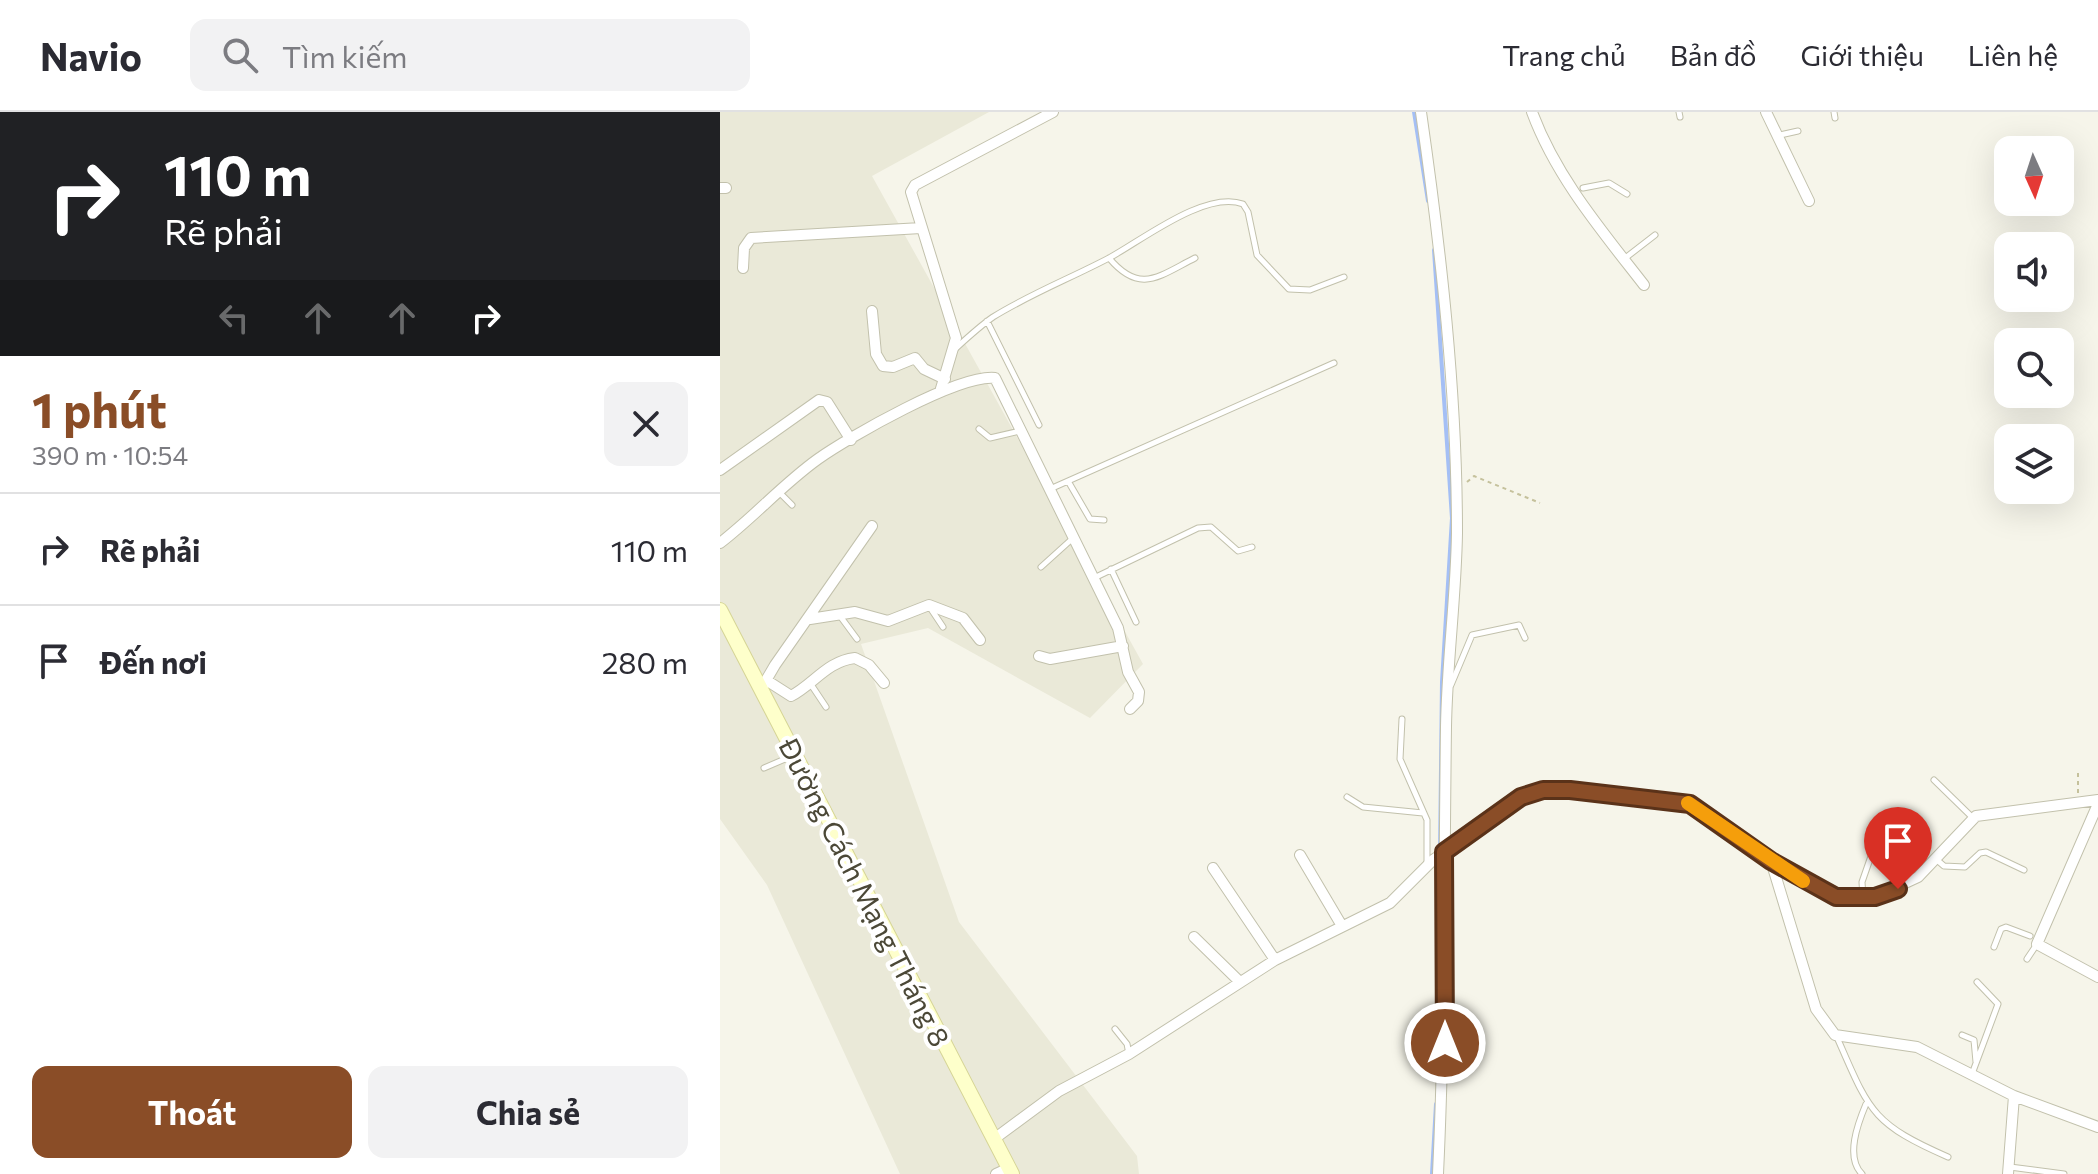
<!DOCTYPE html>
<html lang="vi">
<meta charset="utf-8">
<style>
:root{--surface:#fff;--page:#f2f2f3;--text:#2b2b33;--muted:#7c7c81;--line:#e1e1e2;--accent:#8a4d27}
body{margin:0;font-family:Commissioner,sans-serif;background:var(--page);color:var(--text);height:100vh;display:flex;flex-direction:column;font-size:30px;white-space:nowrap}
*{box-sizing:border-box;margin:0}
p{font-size:26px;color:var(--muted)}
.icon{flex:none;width:44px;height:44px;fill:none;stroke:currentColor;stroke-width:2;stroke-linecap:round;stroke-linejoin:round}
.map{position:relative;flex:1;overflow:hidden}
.sheet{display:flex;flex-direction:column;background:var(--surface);width:720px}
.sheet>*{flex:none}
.guide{background:#202124;color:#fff;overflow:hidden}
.needle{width:52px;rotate:177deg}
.tools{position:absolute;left:1274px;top:24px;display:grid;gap:16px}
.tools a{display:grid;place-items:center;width:80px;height:80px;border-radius:16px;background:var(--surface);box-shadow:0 8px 32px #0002;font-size:40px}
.pin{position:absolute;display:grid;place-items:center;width:68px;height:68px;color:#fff;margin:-82px -34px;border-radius:50% 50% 50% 0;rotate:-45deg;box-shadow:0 0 8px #0007}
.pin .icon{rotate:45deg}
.me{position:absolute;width:88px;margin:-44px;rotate:0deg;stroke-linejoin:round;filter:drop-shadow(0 0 6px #0008)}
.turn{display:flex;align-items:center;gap:28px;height:168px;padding:0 32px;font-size:36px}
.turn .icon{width:104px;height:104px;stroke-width:2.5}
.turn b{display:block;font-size:56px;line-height:68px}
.lanes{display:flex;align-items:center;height:76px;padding:0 32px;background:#0003;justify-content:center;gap:40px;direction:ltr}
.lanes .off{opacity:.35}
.round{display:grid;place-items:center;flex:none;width:84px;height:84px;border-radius:16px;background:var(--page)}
.overview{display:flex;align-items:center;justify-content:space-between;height:136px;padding:0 32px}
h1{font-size:48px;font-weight:700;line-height:60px;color:var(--accent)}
.cta{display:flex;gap:16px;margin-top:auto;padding:16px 32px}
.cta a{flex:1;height:92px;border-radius:16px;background:var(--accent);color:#fff;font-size:32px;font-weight:700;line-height:92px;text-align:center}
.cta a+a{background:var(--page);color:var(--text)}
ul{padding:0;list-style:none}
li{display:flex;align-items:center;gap:24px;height:112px;padding:0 32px;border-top:2px solid var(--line)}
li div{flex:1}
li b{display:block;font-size:30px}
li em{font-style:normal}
header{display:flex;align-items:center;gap:48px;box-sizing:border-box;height:112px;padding:0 40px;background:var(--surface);border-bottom:2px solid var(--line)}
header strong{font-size:38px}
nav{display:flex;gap:44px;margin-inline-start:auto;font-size:28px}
.search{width:560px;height:72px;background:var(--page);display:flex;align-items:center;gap:20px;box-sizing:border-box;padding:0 28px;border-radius:16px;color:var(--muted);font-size:30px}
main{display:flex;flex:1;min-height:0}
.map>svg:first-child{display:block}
</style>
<header>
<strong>Navio</strong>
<div class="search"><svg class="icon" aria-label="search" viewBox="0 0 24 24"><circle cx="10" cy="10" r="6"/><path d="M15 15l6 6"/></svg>Tìm kiếm</div>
<nav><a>Trang chủ</a><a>Bản đồ</a><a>Giới thiệu</a><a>Liên hệ</a></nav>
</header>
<main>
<section class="sheet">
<div class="guide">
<div class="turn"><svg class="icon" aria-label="right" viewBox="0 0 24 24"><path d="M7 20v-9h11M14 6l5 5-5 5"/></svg><div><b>110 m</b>Rẽ phải</div></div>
<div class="lanes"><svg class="icon off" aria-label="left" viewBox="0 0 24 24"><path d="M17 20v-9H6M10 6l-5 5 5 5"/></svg><svg class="icon off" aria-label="ahead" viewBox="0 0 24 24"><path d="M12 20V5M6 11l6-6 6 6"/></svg><svg class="icon off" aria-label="ahead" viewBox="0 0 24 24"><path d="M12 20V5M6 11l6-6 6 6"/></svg><svg class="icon" aria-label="right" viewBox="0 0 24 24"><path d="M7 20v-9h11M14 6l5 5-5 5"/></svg></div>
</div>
<div class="overview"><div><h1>1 phút</h1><p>390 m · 10:54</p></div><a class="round"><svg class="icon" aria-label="close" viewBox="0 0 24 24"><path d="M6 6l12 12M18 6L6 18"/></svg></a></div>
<ul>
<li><svg class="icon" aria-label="right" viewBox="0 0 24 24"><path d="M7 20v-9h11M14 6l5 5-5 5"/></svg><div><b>Rẽ phải</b></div><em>110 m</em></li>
<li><svg class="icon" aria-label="arrive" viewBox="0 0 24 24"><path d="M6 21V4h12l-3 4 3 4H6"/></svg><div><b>Đến nơi</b></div><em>280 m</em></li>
</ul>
<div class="cta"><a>Thoát</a><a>Chia sẻ</a></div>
</section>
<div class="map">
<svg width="1378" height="1062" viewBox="0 0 1378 1062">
<rect width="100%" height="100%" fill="#f6f5ea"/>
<path fill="#eae9d8" d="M 0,0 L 269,0 L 152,64 L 423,552 L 370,606 L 208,516 L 141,532 L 239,810 L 417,1044 L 419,1062 L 180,1062 L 47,773 L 0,707 Z"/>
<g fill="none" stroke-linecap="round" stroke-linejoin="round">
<path stroke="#a4bff5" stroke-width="4" d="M 694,0 L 708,89
M 714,138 L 732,406 L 722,570 L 718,916
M 712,1062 L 716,992"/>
<g stroke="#c2c1ac" stroke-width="7">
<path id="lane" d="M 959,0 L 960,5
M 1114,0 L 1115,6
M 1060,23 L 1078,19
M 863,76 L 889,71 L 907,82
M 389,146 C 420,183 439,164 475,146
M 904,147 L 935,123
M 267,209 L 319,313
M 235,237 C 247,226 260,214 273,205 C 310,182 351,166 389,146 C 421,129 485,78 523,92 L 528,100 L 537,143 L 569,177 L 590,178 L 624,165
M 259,317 L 270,326 L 300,319
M 348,369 L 370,407 L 384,408
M 330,377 L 614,251
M 60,381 L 72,393
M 321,455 L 352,427
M 391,457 L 416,510
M 374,466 L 478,416 L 491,415 L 518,439 L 532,435
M 209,494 L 223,515
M 120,504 L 137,527
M 731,573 L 752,523 L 799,513 L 805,526
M 92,574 L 106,595
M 682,607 L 680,647 L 707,708 L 707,752
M 44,656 L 72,644
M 1214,668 L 1253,706
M 627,685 L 643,695 L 703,701
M 1217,748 L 1224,754 L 1245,755 L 1260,741 L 1266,740 L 1304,758
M 1143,786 L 1142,770 L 1157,727
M 1274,835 L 1281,817 L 1286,815 L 1310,824
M 1307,847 L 1317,832
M 395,917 L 407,932 L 409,942
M 1116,923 C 1149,998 1150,1011 1228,1045
M 1242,923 L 1254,928 L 1256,950
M 1252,962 L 1278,892 L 1257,870
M 1290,1055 L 1344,1062
M 1142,1062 C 1125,1045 1138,1011 1146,992"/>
</g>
<g stroke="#c2c1ac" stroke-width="12">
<path id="street" d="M 701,0 C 721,139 737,280 737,421 C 736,486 727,550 726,615 C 724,764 725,913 718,1062
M 812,0 C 836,65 882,119 924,173
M 1046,0 L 1089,89
M 0,76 L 6,76
M 23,156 L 24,136 L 31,126 L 201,116
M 152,199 L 156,242 L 163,254 L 173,255 L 195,246 L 204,257 L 225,267
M 220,280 L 236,226 L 191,80 L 195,73 L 333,0
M 0,358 L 99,288 L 107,290 L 131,328
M 0,431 C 34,405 63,372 98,347 C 129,325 239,262 275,266 L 398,516 L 408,560 L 419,580 L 418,589 L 410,597
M 90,507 L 135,500 L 168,509 L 209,493 L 243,506 L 260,528
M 319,544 L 330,547 L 403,534
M 46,568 L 71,584 C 93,573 107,549 135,546 L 149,553 L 164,571
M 41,577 L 55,553 L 152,414
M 1378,692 L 1317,832 L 1378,865
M 580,743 L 622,814
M 1051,749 L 1096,897 L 1115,923 L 1197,935 L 1294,984 L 1378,1015
M 493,756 L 555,848
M 474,825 L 520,870
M 274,1027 L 339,979 L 409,942 L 555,848 L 670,791 L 713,748 L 811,681 L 850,678 L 970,692 L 1100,780 L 1135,787 L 1155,785 L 1198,765 L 1256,704 L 1378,688
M 276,1062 L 289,1056
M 1288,1062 L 1294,984"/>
</g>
<g stroke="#d6d596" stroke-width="16">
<path id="secondary" d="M 0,498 L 292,1062"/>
</g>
<path stroke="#c5c19c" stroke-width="2" stroke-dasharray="4 4" stroke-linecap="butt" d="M 747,370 L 754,364 L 820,391
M 1358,681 L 1358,661
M 733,934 L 742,937"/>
<use href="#lane" stroke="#fff" stroke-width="5"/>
<use href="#street" stroke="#fff" stroke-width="10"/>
<use href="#secondary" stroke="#feffcb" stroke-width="14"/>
</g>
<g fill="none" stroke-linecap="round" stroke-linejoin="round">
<g stroke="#5a3219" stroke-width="20">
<path id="route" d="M 725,931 L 724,740 L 801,685 L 823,678 L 850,678 L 970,692 L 1051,749 L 1116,785 L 1155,785 L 1178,777"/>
</g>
<use href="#route" stroke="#8a4d27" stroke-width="14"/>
<path stroke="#f59e0b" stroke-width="14" d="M 968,691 L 1083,769"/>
</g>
<g text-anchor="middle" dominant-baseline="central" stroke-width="8" stroke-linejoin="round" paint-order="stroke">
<g font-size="28" fill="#4b4837" stroke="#fff">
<text transform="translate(145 780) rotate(63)">Đường Cách Mạng Tháng 8</text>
</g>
</g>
</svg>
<div class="tools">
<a><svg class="needle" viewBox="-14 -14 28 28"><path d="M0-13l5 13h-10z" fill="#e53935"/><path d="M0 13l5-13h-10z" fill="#7c7c81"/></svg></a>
<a><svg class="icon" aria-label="sound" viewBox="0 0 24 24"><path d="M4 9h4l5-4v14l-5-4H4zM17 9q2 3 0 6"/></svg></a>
<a><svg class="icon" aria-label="search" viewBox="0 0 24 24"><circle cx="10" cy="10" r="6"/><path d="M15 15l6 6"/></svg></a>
<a><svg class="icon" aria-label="layers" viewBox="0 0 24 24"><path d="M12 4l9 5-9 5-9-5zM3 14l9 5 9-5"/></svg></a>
</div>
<div class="pin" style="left:1178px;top:777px;background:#d93025"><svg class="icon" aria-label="arrive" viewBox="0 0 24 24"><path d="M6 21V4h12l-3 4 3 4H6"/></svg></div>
<svg class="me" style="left:725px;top:931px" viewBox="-20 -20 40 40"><circle r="17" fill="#8a4d27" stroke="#fff" stroke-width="3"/><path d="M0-11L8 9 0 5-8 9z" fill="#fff"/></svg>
</div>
</main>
